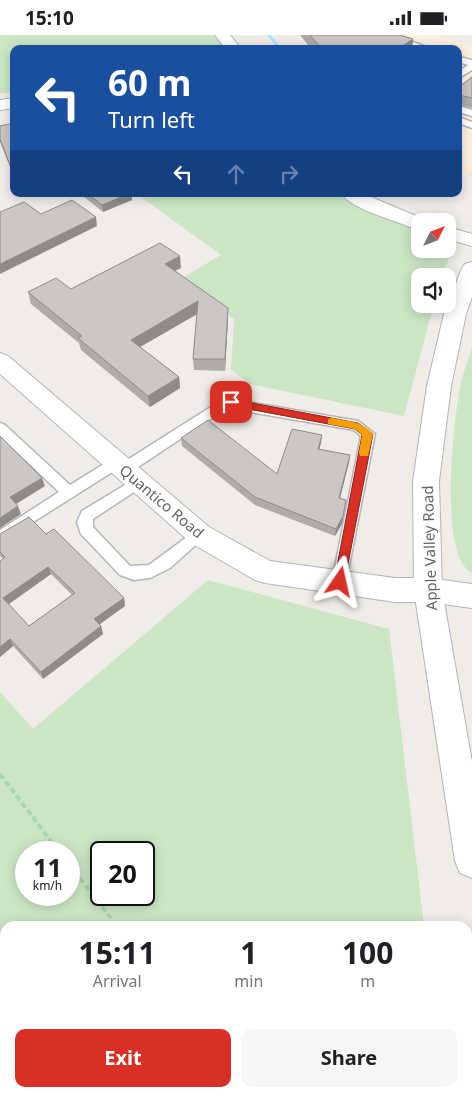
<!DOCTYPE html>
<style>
:root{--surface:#fff;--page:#f6f6f6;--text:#202124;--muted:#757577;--accent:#d93025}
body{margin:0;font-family:"Noto Sans",sans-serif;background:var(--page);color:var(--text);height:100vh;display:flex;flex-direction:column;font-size:19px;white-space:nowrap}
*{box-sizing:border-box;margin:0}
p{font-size:16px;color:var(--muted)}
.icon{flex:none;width:28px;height:28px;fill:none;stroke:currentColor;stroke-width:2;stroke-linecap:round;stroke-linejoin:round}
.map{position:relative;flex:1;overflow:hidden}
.drawer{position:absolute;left:0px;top:886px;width:472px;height:176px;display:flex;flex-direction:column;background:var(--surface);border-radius:15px 15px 0 0;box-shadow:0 2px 12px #0003}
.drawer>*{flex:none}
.banner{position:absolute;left:10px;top:10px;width:452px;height:152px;border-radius:10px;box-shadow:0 2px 12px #0003;background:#1a4fa0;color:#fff;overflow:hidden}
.needle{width:32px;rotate:48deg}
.controls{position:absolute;left:411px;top:178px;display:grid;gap:10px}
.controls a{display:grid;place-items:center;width:45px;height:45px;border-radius:10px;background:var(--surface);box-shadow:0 2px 12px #0003;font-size:25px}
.speed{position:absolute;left:15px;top:806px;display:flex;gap:10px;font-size:25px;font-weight:700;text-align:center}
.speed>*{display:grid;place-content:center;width:65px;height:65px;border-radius:50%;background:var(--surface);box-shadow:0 2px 12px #0003;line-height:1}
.speed small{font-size:12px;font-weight:400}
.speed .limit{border:2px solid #111;border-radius:8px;background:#fff;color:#111}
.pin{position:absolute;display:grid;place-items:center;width:42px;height:42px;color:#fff;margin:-21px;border-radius:10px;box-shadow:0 2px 8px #0006}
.me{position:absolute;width:55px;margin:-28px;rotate:11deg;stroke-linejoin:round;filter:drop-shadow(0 0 4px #0008)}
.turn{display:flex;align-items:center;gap:18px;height:105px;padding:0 15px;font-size:22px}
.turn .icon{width:65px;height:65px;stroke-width:2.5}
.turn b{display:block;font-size:35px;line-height:42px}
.lanes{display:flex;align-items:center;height:48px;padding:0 15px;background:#0003;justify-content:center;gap:25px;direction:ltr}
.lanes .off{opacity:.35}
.eta{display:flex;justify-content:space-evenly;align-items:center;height:85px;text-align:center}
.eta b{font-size:30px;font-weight:700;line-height:35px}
.primary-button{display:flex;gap:10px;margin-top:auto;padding:10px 15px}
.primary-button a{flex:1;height:58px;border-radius:10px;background:var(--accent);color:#fff;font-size:20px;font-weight:700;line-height:58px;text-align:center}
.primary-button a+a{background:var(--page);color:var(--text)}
.status{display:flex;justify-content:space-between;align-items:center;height:35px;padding:0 25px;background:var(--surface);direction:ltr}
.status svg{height:14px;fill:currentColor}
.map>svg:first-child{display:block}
</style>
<div class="status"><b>15:10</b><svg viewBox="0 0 49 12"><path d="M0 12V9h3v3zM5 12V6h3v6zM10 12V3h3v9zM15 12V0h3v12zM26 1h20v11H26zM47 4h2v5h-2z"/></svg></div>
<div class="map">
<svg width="472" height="1062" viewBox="0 0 472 1062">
<rect width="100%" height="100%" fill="#f0ece7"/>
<path fill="#fdf0e0" d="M 297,0 L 436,0 L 472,11 L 472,134 L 466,142 L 459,139 L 459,14 L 309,14 Z"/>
<path fill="#cce6c5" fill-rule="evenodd" d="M 0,0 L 216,0 L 227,14 L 14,14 L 14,57 L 0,59 Z
M 137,159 L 341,159 L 373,177 L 420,196 L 420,214 L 448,214 L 448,207 L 452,214 L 443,241 L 420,241 L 420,269 L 434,269 L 404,381 L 249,349 L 231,334 L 234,284 L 177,246 L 221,220 Z
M 472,312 L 472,538 C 439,521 453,398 458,364 C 460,346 467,329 472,312 Z
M 208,545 L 389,594 L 424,891 L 5,891 L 5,1058 L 444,1058 L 444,1062 L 0,1062 L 0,657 L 33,694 ZM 26,818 L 69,818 L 69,860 L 26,860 ZM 101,818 L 144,818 L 144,860 L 101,860 Z"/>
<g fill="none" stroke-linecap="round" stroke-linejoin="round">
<path fill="#aceafc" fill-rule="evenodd" d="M 267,0 L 271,0 L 282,14 L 278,14 Z"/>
<g stroke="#b2b6b9" stroke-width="3">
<path id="lane" d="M 382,0 L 394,0 L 432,14 L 419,14 Z
M 459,22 L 472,25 L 472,35 L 459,43 L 459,36 L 468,30 L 459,27 Z
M 459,71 L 472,75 L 472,81 L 459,77 Z
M 459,82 L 472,87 L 472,93 L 459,88 Z
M 225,363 L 358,386 L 375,399 L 345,551 L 340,553 L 335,551 L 332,547 L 361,401 L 354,395 L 227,373 L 129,438 L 124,439 L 117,434 L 0,508 L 0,495 L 59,457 L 0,401 L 0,388 L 5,390 L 70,450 L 112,424 L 117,423 L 124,427 Z
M 138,442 L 143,443 L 145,447 L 143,451 L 93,484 L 93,492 L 130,531 L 149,530 L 195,496 L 205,496 L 207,500 L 170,533 L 150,543 L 134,545 L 120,540 L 81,499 L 77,487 L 82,476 Z"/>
</g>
<g stroke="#b2b6b9" stroke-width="2">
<path id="street" d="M 215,0 L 230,0 L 241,14 L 226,14 Z
M 14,63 L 14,73 L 0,75 L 0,65 Z
M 342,159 L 364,159 L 428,186 L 420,186 L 420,195 L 413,193 C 396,186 351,174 342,159 Z
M 448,192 L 472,199 L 472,211 L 448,204 Z
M 0,318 L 8,321 L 209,492 L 270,526 L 395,543 L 428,543 L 472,549 L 472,573 L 428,567 L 395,567 L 265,548 L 255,545 L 191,508 L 0,339 Z"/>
</g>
<g stroke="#b2b6b9" stroke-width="2">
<path id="secondary" d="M 472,227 L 472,262 L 466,279 L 451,351 L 439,446 L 442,555 L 472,727 L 472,843 L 460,838 L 455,826 L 414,555 L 413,446 L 427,351 L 444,279 L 462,233 L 465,229 Z"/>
</g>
<path stroke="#a9d8ab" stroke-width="4" stroke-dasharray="6 3" stroke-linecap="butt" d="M 0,739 L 60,818
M 69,829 L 117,891
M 244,1058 L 247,1062"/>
<use href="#lane" fill="#fff" fill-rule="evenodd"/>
<use href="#street" fill="#fff" fill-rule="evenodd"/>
<use href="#secondary" fill="#fff" fill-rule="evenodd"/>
</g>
<path fill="#afaba9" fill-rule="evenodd" d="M 300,0 L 400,0 L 413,4 L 412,14 L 311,14 Z
M 472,42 L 472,73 L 459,70 L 459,52 Z
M 14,88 L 14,142 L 0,107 L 0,91 Z
M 83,159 L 131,159 L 132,165 L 103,177 L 83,161 Z
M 181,233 L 175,236 L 228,284 L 225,336 L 194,335 L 193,324 L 197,279 L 140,312 L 179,342 L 180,353 L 150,372 L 81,315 L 79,308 L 31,269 L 28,257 L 71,254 Z
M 181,403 L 277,439 L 321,408 L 319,414 L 350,420 L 340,463 L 345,473 L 342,489 L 335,501 L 255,470 L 182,411 Z
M 0,499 L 46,499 L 124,563 L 125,571 L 99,589 L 101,591 L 103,599 L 43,644 L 13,611 L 0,622 L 3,524 L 0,521 ZM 51,539 L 72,560 L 29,591 L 9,569 Z"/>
<path fill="#8f8b89" d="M 413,4 L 412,14 L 398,14 Z
M 128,159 L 131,159 L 132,165 L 103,177 L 102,170 Z
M 96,182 L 97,191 L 0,239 L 0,229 Z
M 180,221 L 181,233 L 166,240 L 165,229 Z
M 198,266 L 199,278 L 133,316 L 131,305 Z
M 228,273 L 228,284 L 225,336 L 225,324 Z
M 179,342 L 180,353 L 150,372 L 148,361 Z
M 322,400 L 321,408 L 317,422 L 318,414 Z
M 350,420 L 349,428 L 338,471 L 339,463 Z
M 42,443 L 45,451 L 13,471 L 10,462 Z
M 346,465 L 342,489 L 335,501 L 336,494 Z
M 18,471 L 21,479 L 0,493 L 0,483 Z
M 48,532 L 51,539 L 6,571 L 3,563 Z
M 124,563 L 125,571 L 96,592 L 94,584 Z
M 101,591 L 103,599 L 43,644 L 41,637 Z
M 10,604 L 13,611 L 0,622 L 0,612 Z"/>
<path fill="#ccc7c4" stroke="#8f8b89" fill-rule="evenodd" d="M 310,0 L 400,0 L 413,4 L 398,14 L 322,14 Z
M 472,42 L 472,63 L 459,60 L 459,52 Z
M 14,88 L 14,138 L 13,138 L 0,104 L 0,91 Z
M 88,159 L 128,159 L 102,170 Z
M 72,165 L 96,182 L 0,229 L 0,177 L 24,167 L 41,179 Z
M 160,208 L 180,221 L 165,229 L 228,273 L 225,324 L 193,324 L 198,266 L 131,305 L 179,342 L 148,361 L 78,303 L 82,301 L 28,257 L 56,243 L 71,254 Z
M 208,385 L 277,439 L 292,394 L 322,400 L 318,414 L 350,420 L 339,463 L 346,465 L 343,481 L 336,494 L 255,462 L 181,403 Z
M 0,401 L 42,443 L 10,462 L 18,471 L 0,483 Z
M 29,482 L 46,499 L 54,494 L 124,563 L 94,584 L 101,591 L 41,637 L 10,604 L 0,612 L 0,526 L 5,522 L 0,517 L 0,499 ZM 48,532 L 75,558 L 29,591 L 3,563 Z"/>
<path fill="#d93025" stroke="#8d1f18" d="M 231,364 L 358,388 L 373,399 L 344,550 L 340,552 L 334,547 L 362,400 L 355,394 L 227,370 L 227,365 Z"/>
<path fill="#f59e0b" d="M 332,383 C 347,386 363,386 373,399 L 368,421 L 360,421 L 359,418 L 362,400 L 355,394 L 328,389 L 328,384 Z"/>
<g text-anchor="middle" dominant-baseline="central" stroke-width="4" stroke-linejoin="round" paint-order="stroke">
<g font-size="15" fill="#5f6467" stroke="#fff">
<text transform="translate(162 466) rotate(40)">Quantico Road</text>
<text transform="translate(429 513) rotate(-92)">Apple Valley Road</text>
</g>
</g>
</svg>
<div class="controls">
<a><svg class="needle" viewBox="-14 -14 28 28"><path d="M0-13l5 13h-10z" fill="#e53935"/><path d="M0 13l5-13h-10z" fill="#757577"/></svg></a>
<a><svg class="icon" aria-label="sound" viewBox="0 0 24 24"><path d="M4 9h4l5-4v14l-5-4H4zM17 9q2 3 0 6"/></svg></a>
</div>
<div class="speed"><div>11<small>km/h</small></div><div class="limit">20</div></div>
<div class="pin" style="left:231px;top:367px;background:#d93025"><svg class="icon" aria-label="arrive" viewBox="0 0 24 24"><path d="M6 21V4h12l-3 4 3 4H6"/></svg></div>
<svg class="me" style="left:340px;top:547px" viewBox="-20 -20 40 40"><path d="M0-17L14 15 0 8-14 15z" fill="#d93025" stroke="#fff" stroke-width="4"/></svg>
<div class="banner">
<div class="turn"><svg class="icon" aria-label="left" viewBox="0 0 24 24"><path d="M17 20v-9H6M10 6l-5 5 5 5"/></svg><div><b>60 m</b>Turn left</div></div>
<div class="lanes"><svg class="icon" aria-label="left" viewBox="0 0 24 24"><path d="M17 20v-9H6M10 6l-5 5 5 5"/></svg><svg class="icon off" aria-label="ahead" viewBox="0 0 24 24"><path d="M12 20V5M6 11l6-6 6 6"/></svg><svg class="icon off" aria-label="right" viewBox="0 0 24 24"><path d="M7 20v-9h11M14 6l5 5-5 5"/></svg></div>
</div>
<section class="drawer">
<div class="eta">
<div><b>15:11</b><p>Arrival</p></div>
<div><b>1</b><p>min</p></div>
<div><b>100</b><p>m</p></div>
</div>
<div class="primary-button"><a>Exit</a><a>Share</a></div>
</section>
</div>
